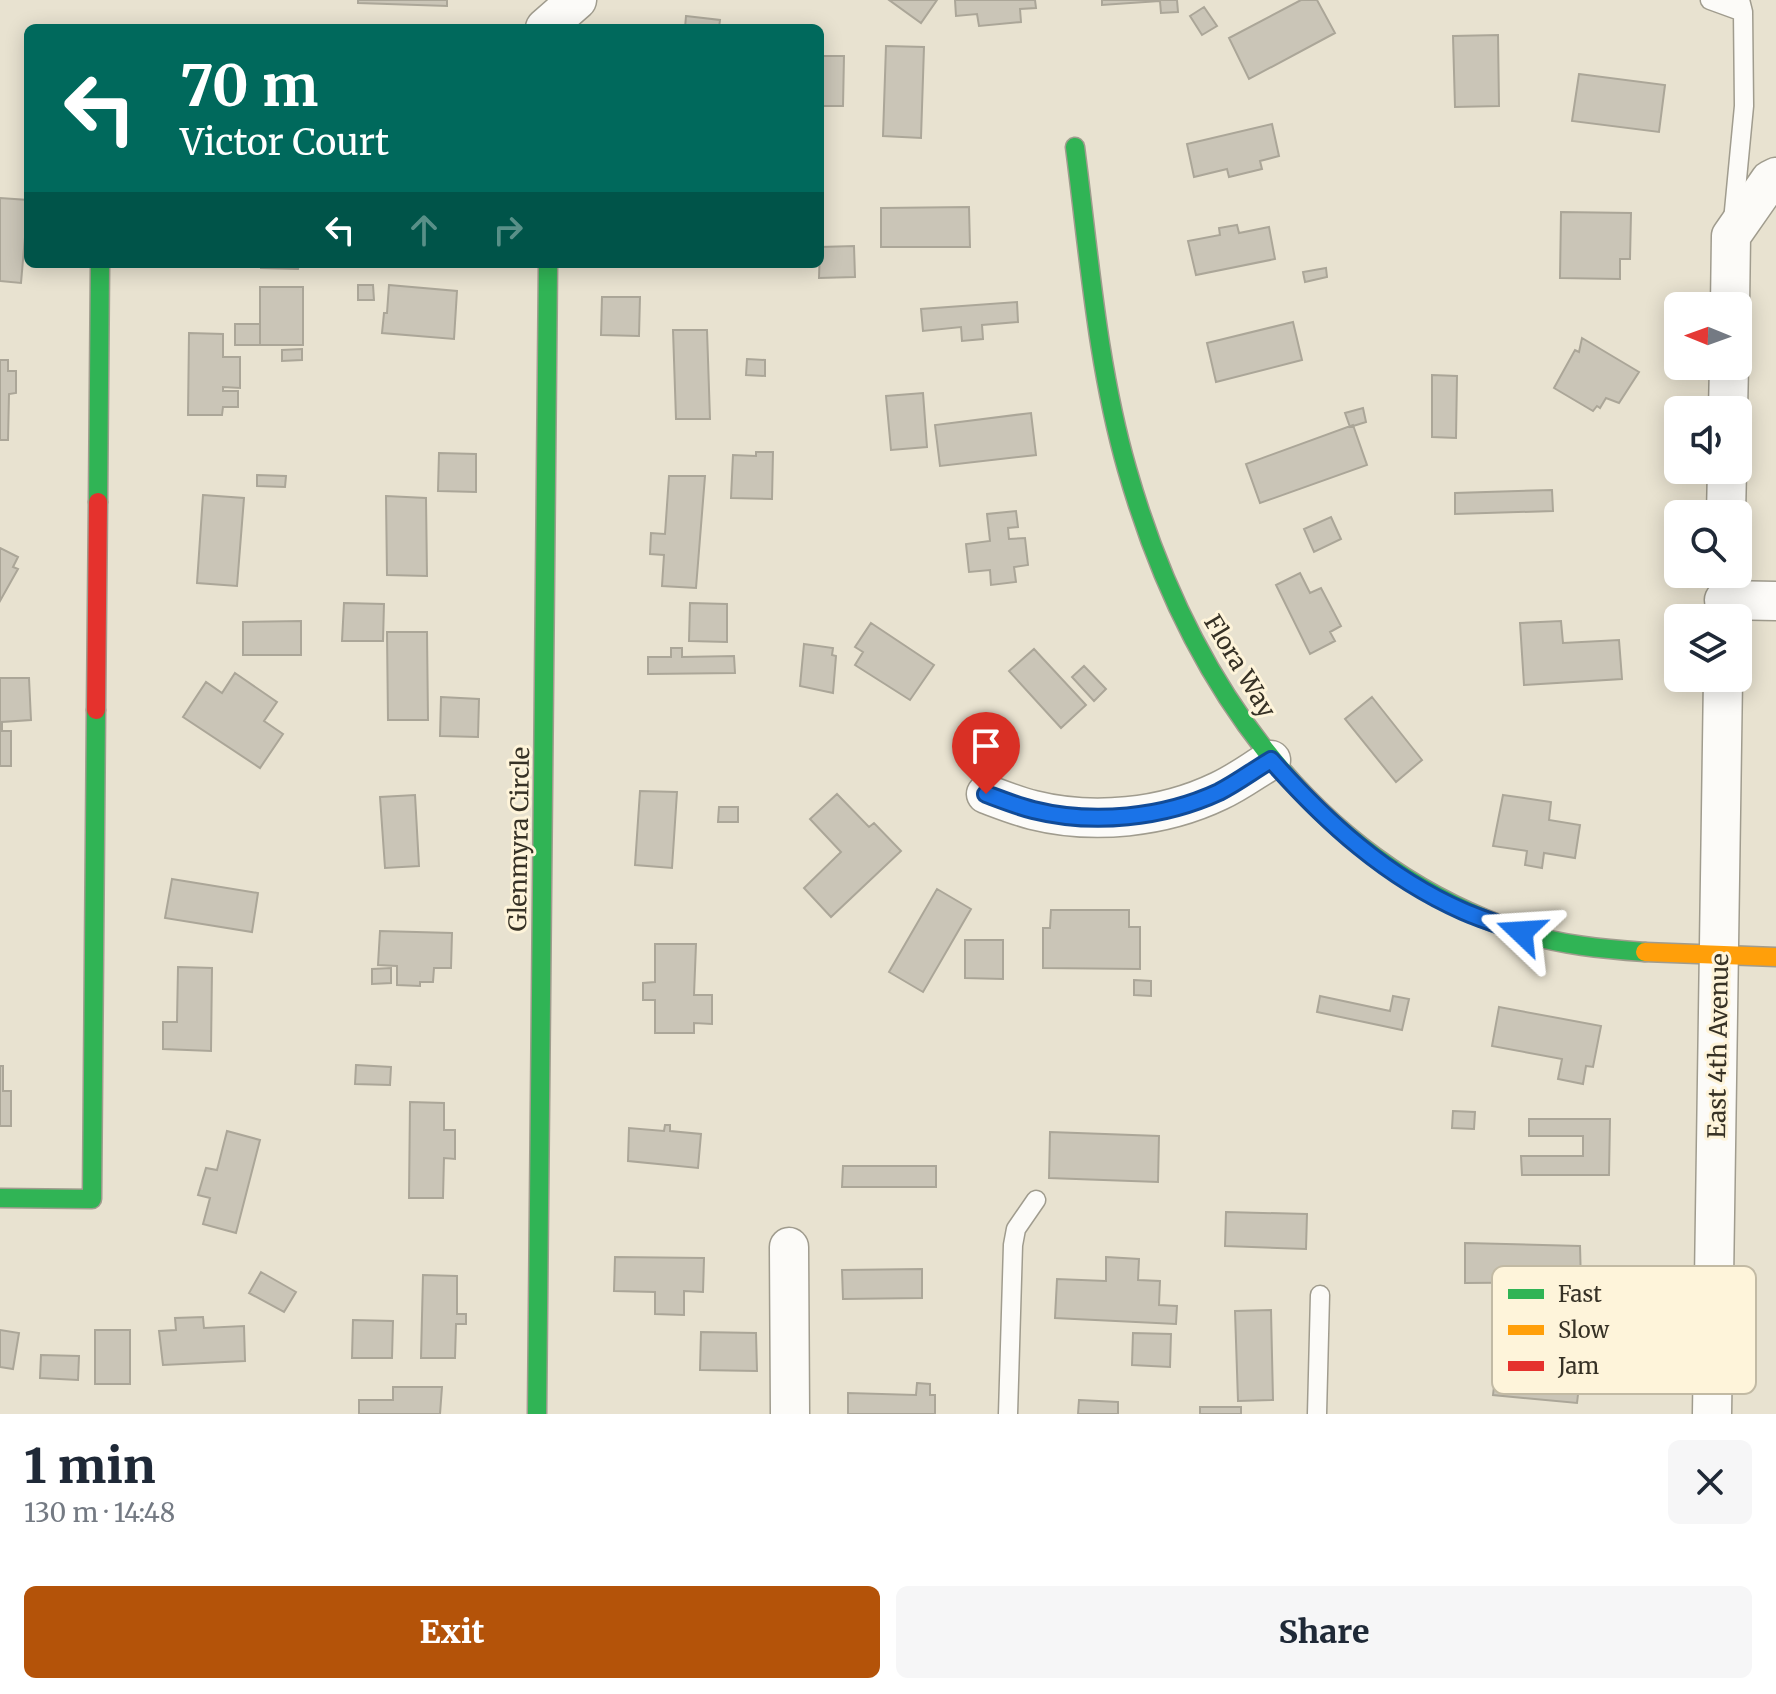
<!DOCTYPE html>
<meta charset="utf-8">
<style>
:root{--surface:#fff;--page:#f6f6f7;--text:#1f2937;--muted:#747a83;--accent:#b45309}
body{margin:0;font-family:Merriweather,serif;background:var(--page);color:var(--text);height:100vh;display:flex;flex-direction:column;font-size:30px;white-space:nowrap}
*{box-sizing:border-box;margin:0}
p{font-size:26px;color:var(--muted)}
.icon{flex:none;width:44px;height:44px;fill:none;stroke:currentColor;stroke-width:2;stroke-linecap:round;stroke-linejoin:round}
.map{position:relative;height:1414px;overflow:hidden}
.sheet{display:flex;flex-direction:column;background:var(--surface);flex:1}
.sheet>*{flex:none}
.guide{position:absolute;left:24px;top:24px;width:800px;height:244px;border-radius:12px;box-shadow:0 4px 20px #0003;background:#00695c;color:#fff;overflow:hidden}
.needle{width:52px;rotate:271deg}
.fabs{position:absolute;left:1664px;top:292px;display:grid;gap:16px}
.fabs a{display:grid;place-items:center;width:88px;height:88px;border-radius:12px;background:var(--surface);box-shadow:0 4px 20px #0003;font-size:40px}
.pin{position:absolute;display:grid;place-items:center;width:68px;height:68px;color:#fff;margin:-82px -34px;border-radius:50% 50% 50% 0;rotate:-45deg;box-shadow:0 0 8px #0007}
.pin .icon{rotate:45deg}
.me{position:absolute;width:88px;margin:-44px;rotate:290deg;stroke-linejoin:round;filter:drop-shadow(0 0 6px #0008)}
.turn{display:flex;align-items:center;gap:28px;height:168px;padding:0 24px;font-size:36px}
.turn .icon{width:104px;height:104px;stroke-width:2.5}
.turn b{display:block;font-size:56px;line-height:68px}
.lanes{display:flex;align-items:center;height:76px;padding:0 24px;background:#0003;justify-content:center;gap:40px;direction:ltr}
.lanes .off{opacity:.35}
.round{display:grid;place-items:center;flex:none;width:84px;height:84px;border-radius:12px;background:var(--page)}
.overview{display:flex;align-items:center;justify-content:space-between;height:136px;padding:0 24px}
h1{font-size:48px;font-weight:800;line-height:60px}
.button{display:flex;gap:16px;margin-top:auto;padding:16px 24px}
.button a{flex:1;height:92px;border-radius:12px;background:var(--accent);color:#fff;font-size:32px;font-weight:800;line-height:92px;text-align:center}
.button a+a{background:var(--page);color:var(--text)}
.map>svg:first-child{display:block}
</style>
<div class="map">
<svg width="1776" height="1414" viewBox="0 0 1776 1414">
<rect width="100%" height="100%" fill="#e8e2d0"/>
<path fill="#cac5b7" stroke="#aba698" stroke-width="2" d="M 358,0 L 447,0 L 447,6 L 358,3 Z
M 889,0 L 937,0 L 921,23 Z
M 955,0 L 1035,0 L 1036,8 L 1020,9 L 1021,22 L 979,26 L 977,14 L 956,16 Z
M 1102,0 L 1177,0 L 1178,12 L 1161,13 L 1160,1 L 1102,5 Z
M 1301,0 L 1317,0 L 1335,33 L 1249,79 L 1229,38 Z
M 1204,7 L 1217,26 L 1202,35 L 1190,16 Z
M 686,16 L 720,20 L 719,28 L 685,28 Z
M 1498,35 L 1499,106 L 1455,107 L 1453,36 Z
M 886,46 L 924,47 L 921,138 L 883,136 Z
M 820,56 L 844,56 L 843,106 L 820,106 Z
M 1579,74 L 1665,85 L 1659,132 L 1572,121 Z
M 1272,124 L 1279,156 L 1260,161 L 1262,169 L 1229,177 L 1227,169 L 1194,177 L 1187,144 Z
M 0,198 L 28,200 L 28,238 L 25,237 L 21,283 L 0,281 Z
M 969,207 L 970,247 L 881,247 L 881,208 Z
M 1561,212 L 1631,213 L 1630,259 L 1620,259 L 1620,279 L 1560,278 Z
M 1237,225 L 1239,233 L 1269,227 L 1275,259 L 1196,275 L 1188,241 L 1220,235 L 1219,228 Z
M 854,246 L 855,277 L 819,278 L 820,247 Z
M 261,264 L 299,264 L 298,269 L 261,268 Z
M 1326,268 L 1327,277 L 1305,282 L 1303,272 Z
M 358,285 L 373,285 L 374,300 L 358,300 Z
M 389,285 L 457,291 L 454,339 L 382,333 L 384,313 L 387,313 Z
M 260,287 L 303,287 L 303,345 L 260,345 Z
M 602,297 L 640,297 L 639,336 L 601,335 Z
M 1017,302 L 1018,322 L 982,325 L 983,339 L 962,341 L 961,327 L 923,331 L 921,309 Z
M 1293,322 L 1302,360 L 1216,382 L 1207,343 Z
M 235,324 L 260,324 L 260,345 L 235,345 Z
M 673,330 L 707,330 L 710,419 L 676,419 Z
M 189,333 L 223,334 L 223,357 L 240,357 L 240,388 L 223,387 L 223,391 L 238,391 L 238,407 L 223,407 L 222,415 L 188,415 Z
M 1582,338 L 1639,372 L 1619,403 L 1606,398 L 1600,408 L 1597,406 L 1593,411 L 1554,388 L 1575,350 L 1579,352 Z
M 302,349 L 302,360 L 282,361 L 282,350 Z
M 747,359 L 765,360 L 765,376 L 746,375 Z
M 0,360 L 8,360 L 8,371 L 16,371 L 16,393 L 9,394 L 8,440 L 0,440 Z
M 1432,375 L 1457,376 L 1456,438 L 1432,437 Z
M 923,393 L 927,447 L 891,450 L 886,396 Z
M 1363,408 L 1366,422 L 1350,427 L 1345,413 Z
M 1031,413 L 1036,455 L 940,466 L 935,425 Z
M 1353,425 L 1367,465 L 1260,503 L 1246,464 Z
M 756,452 L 773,452 L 772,499 L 731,498 L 733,455 L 756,456 Z
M 439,453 L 476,454 L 476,492 L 438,491 Z
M 257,475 L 286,476 L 285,487 L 257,486 Z
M 669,476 L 705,476 L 696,588 L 662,586 L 664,555 L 650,554 L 651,533 L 665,534 Z
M 1552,490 L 1553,511 L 1455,514 L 1455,493 Z
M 203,495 L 244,498 L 237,586 L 197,583 Z
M 386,496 L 426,498 L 427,576 L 387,575 Z
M 1016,511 L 1018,527 L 1008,528 L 1009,539 L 1025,538 L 1028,565 L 1014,567 L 1016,582 L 991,585 L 990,570 L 969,572 L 966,544 L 990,541 L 987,514 Z
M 1331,517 L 1341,539 L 1314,552 L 1304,529 Z
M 0,548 L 18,557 L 13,567 L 18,569 L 0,601 Z
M 1300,573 L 1310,593 L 1321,588 L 1341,626 L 1330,632 L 1335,641 L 1310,654 L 1276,585 Z
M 344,603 L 384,604 L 383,641 L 342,641 Z
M 690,603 L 727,604 L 727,642 L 689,641 Z
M 301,621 L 301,655 L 243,655 L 243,622 Z
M 1561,621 L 1563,643 L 1619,640 L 1622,679 L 1524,685 L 1520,623 Z
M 871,623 L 934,665 L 910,700 L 855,665 L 863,652 L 855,647 Z
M 387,632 L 427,632 L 428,720 L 388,720 Z
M 804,644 L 833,648 L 832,655 L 836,656 L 833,693 L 800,686 Z
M 671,648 L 682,648 L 682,657 L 734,656 L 735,673 L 648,674 L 648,657 L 671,657 Z
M 1034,649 L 1086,705 L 1061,728 L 1009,671 Z
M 1084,666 L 1106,689 L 1094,701 L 1072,677 Z
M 235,673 L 277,702 L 264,721 L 283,734 L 260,768 L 183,717 L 206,682 L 222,693 Z
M 0,678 L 29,678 L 31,720 L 2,722 L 2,731 L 11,731 L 11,766 L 0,766 Z
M 441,697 L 479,699 L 478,737 L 440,736 Z
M 1372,697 L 1422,760 L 1396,782 L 1345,719 Z
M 640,791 L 677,792 L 672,868 L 635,865 Z
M 837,794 L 869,827 L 874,823 L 901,851 L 831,917 L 804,888 L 841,852 L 810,819 Z
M 415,795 L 419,866 L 385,868 L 380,797 Z
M 1503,795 L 1551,802 L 1549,820 L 1580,825 L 1575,858 L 1544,853 L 1542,868 L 1525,865 L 1527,851 L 1493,846 Z
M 719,807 L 738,807 L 738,822 L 718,822 Z
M 172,879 L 258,893 L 252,932 L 165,918 Z
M 937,889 L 971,909 L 923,992 L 889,972 Z
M 1051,910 L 1129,910 L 1129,927 L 1140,927 L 1140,969 L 1043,968 L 1043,928 L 1050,928 Z
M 380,931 L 452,933 L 451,968 L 434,968 L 433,982 L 420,982 L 420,986 L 397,985 L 397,966 L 378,965 Z
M 965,940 L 1003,940 L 1003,979 L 965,978 Z
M 655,944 L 696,944 L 694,995 L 712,995 L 712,1024 L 694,1023 L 694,1033 L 655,1033 L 655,1000 L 643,1000 L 643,983 L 655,982 Z
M 178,967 L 212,968 L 211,1051 L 163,1049 L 163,1022 L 177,1022 Z
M 391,968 L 391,983 L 372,984 L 372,969 Z
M 1134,980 L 1151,981 L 1151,996 L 1134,995 Z
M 1320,996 L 1390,1011 L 1393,996 L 1409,999 L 1402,1030 L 1317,1012 Z
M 1499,1007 L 1601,1026 L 1593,1067 L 1586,1066 L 1583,1084 L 1558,1079 L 1562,1059 L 1492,1046 Z
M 356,1065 L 391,1067 L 390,1085 L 355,1084 Z
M 0,1066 L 3,1066 L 3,1091 L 11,1091 L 11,1126 L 0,1126 Z
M 410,1102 L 444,1103 L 444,1130 L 455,1130 L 455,1159 L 444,1158 L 443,1198 L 409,1198 Z
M 1453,1111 L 1475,1112 L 1474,1129 L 1452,1128 Z
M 1529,1119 L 1610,1119 L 1609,1175 L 1522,1175 L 1521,1156 L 1583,1156 L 1583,1136 L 1529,1136 Z
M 665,1125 L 670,1125 L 670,1131 L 701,1134 L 698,1168 L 628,1161 L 629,1128 L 664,1131 Z
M 227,1131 L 260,1140 L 236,1233 L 203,1224 L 210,1198 L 198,1195 L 206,1168 L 217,1170 Z
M 1050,1132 L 1159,1136 L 1158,1182 L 1049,1178 Z
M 843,1166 L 936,1166 L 936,1187 L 842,1187 Z
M 1226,1212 L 1307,1214 L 1306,1249 L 1225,1246 Z
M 1465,1243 L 1580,1246 L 1581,1282 L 1465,1283 Z
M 615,1257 L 704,1258 L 703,1292 L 684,1291 L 684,1315 L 655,1314 L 655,1292 L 614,1291 Z
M 1106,1257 L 1139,1259 L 1138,1280 L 1160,1281 L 1159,1305 L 1177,1306 L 1176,1324 L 1055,1318 L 1057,1279 L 1106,1281 Z
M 922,1269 L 922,1298 L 843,1299 L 842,1270 Z
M 261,1272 L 296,1292 L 284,1312 L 249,1293 Z
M 423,1275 L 457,1276 L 457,1314 L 466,1314 L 466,1324 L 456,1324 L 455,1358 L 421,1358 Z
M 1271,1310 L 1273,1400 L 1238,1401 L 1235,1311 Z
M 203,1317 L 204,1328 L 244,1326 L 245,1361 L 163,1365 L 159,1331 L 176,1330 L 175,1318 Z
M 353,1320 L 393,1321 L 392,1358 L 352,1358 Z
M 0,1330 L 19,1333 L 13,1369 L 0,1367 Z
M 95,1330 L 130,1330 L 130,1384 L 95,1384 Z
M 701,1332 L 756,1333 L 757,1371 L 700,1370 Z
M 1133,1333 L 1171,1334 L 1170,1367 L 1132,1365 Z
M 41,1355 L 79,1356 L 78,1380 L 40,1378 Z
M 1497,1361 L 1581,1369 L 1577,1403 L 1493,1395 Z
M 917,1383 L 930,1384 L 930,1395 L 935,1395 L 935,1414 L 848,1414 L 848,1393 L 916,1395 Z
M 393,1387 L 442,1387 L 440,1414 L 359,1414 L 359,1400 L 393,1400 Z
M 1079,1400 L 1118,1402 L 1118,1414 L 1078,1414 Z
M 1200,1407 L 1241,1407 L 1241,1414 L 1200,1414 Z"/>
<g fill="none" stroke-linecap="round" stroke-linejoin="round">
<g stroke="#a09c8e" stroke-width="21">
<path id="lane" d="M 1710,0 L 1743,12
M 1733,221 L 1744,106 L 1743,12 L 1740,0
M 1535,1334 L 1713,1353
M 1008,1414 L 1013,1245 L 1016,1229 L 1036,1200
M 1317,1414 L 1320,1295"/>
</g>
<g stroke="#a09c8e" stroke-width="41">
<path id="street" d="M 545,28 L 577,0
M 1730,306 L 1731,236 L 1770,180 L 1776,177
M 1728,410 L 1729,366
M 1726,514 L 1727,470
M 1724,600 L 1776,601
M 986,794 C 1002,800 1017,806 1033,810 C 1093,825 1163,818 1219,791 C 1237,783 1254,770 1271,760
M 789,1247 L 790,1414
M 1712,1414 L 1723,678"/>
</g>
<g stroke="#a09c8e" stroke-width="21">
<path id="fast" d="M 1075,147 C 1089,254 1097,365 1127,469 C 1186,676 1308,860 1520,932 C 1560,945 1603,949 1645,952
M 98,502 L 100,264
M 0,1198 L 92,1199 L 96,710
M 537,1414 L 548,264"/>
</g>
<g stroke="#a09c8e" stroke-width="21">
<path id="slow" d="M 1645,952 L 1776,957"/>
</g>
<g stroke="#a09c8e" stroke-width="21">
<path id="jam" d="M 96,710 L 98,502"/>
</g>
<use href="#lane" stroke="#fcfbf8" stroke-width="18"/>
<use href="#street" stroke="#fcfbf8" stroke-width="38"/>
<use href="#fast" stroke="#30b455" stroke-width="18"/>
<use href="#slow" stroke="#ff9f0a" stroke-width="18"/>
<use href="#jam" stroke="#e5322d" stroke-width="18"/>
</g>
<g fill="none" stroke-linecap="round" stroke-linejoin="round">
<g stroke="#114b97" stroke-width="20">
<path id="route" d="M 986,794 C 1002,800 1017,806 1033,810 C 1093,825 1163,818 1219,792 C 1237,783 1254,770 1271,760 C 1326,822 1386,877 1463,911 C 1481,919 1501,925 1521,932"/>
</g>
<use href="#route" stroke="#1a73e8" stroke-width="14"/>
</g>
<g text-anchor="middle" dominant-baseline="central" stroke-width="6" stroke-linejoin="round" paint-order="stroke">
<g font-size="24" fill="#363125" stroke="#fef4da">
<text transform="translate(1240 666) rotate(59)">Flora Way</text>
<text transform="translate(519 839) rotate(-89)">Glenmyra Circle</text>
<text transform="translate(1718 1046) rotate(-89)">East 4th Avenue</text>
</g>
</g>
<rect x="1492" y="1266" width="264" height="128" rx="12" fill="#fef4da" stroke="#c2baa4" stroke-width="2"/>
<rect x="1508" y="1289" width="36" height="10" fill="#30b455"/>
<rect x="1508" y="1325" width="36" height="10" fill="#ff9f0a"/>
<rect x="1508" y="1361" width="36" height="10" fill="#e5322d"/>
<g font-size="22" fill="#363125">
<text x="1558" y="1302">Fast</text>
<text x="1558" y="1338">Slow</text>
<text x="1558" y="1374">Jam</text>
</g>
</svg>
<div class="fabs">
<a><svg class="needle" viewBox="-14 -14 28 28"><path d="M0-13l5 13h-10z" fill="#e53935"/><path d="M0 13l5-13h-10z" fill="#747a83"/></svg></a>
<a><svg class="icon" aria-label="sound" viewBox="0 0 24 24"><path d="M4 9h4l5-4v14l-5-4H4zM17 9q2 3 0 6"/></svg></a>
<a><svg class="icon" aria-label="search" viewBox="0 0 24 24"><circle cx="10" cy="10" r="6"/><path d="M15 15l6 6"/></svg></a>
<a><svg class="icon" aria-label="layers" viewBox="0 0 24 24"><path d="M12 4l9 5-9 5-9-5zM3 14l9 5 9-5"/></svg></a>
</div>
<div class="pin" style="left:986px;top:794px;background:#d93025"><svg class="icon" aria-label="arrive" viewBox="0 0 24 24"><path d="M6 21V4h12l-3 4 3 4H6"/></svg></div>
<svg class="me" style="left:1521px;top:932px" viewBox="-20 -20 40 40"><path d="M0-17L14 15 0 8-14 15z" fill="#1a73e8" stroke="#fff" stroke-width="4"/></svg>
<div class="guide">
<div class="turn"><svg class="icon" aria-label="left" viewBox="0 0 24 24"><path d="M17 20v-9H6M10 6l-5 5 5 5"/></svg><div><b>70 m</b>Victor Court</div></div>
<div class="lanes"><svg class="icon" aria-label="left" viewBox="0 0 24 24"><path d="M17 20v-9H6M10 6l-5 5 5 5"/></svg><svg class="icon off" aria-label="ahead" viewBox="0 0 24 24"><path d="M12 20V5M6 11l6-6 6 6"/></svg><svg class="icon off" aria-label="right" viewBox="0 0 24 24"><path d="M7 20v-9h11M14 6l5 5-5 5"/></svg></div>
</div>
</div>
<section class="sheet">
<div class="overview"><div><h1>1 min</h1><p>130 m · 14:48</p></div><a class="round"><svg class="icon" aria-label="close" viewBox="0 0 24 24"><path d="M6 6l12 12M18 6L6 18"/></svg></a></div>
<div class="button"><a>Exit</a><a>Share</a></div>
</section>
